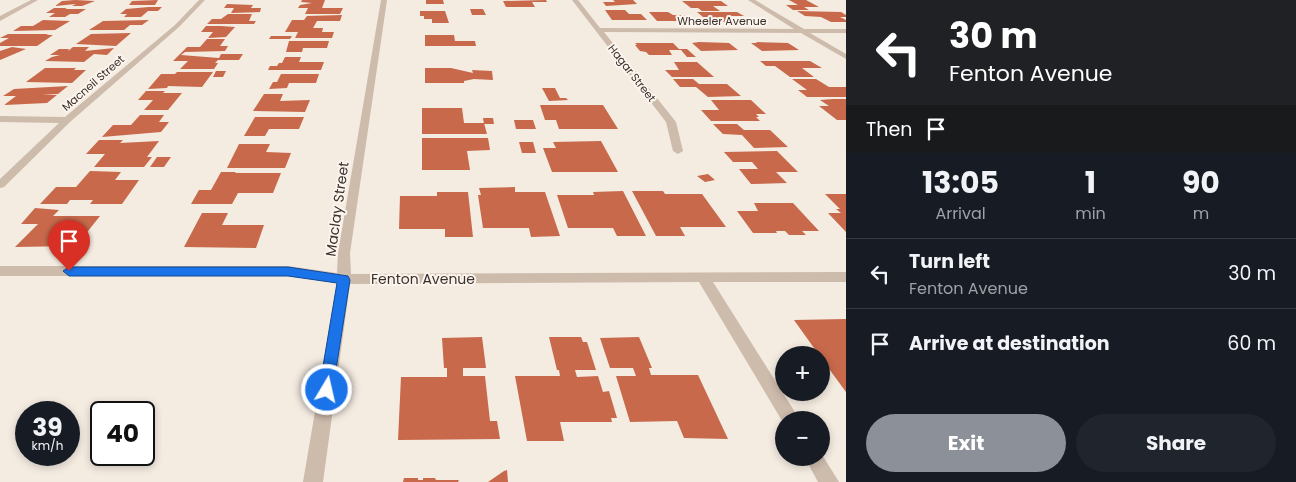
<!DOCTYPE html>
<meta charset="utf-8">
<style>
:root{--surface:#171b24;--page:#20242c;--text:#f1f3f6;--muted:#9ea1a6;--line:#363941;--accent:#8c9099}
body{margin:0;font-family:Poppins,sans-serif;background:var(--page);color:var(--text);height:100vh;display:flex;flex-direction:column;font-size:19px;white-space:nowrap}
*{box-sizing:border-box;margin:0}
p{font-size:16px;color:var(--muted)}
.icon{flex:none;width:28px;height:28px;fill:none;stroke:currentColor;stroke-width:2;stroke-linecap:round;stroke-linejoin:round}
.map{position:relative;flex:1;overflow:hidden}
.drawer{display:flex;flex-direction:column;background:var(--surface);width:450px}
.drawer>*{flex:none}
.hud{background:#202124;color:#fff;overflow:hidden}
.fabs{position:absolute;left:775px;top:346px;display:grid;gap:10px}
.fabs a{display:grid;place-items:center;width:55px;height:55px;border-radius:50%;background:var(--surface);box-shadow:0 2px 8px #0003;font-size:25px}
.speed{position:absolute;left:15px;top:401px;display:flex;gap:10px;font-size:25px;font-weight:700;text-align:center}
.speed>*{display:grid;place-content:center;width:65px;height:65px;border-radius:50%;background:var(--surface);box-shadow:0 2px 8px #0003;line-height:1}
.speed small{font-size:12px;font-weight:400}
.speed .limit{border:2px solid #111;border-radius:8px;background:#fff;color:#111}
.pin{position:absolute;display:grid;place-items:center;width:42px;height:42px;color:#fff;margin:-51px -21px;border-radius:50% 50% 50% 0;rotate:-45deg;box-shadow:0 0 5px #0007}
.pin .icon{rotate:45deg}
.me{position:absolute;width:55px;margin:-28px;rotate:9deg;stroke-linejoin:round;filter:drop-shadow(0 0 4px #0008)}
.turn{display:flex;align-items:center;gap:18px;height:105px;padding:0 20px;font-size:22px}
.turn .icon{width:65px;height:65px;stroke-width:2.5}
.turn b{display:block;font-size:35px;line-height:42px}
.then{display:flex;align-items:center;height:48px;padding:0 20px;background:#0003;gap:10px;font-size:19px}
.eta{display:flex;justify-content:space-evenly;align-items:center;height:85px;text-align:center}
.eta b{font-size:30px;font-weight:700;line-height:35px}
.button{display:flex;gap:10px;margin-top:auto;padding:10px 20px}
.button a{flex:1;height:58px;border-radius:30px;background:var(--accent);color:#fff;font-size:20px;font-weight:700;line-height:58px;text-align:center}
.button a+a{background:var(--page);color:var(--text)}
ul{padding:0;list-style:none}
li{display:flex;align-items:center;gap:15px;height:70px;padding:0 20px;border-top:1px solid var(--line)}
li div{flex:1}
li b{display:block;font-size:19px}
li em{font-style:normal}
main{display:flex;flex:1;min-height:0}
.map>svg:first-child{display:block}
</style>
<main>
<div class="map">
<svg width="846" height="482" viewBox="0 0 846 482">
<rect width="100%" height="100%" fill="#f4ebe1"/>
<path fill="#c8694b" d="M 75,0 L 95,1 L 82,6 L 72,6 L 76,4 L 55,6 L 62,1 Z
M 158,0 L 155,5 L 129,5 L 132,1 Z
M 302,0 L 325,0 L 322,8 L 343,8 L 340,14 L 305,14 L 308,8 L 298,8 L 300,5 L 312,3 L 301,2 Z
M 426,0 L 443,0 L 444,4 L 426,4 Z
M 546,0 L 547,2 L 532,2 L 535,7 L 506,7 L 503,1 Z
M 613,0 L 633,0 L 637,4 L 606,6 L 603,2 L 615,2 Z
M 789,0 L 806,0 L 819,7 L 804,7 L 809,10 L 793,10 L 786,5 L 798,5 Z
M 682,1 L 721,1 L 728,6 L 713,6 L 720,11 L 702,11 L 698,8 L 691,8 Z
M 227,4 L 253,5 L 251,8 L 261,8 L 260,12 L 231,13 L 234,8 L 224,8 Z
M 149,7 L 162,7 L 158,11 L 148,11 L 141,17 L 124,17 L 127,14 L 120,14 L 126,9 Z
M 54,8 L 67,8 L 65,9 L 86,9 L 78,14 L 70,14 L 65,17 L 49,17 L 55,13 L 46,13 Z
M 470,9 L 483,9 L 486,15 L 472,15 Z
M 605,10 L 625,10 L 629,14 L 641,14 L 647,20 L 612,20 Z
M 420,11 L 445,11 L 449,23 L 432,23 L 432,19 L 424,19 L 424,16 L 420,16 Z
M 797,11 L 841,12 L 846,15 L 846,17 L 840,17 L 846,20 L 846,22 L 831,22 L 821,17 L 805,16 Z
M 649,12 L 668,12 L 673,15 L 684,15 L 692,21 L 657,21 Z
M 697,12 L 737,12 L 744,16 L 729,16 L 737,22 L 717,22 L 710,17 L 703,17 Z
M 228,14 L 252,14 L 249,21 L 256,21 L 254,24 L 207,24 L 212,19 L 221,19 Z
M 342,15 L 340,21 L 317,21 L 313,28 L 323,28 L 322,32 L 334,32 L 332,38 L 295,38 L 298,32 L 285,32 L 292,20 L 304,20 L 307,16 Z
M 43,20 L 70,21 L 55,30 L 13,31 L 21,26 L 33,26 Z
M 149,20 L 142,25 L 130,25 L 124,30 L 89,30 L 103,21 Z
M 206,26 L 221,26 L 235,27 L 226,37 L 208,38 L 213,32 L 201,32 Z
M 131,33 L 116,46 L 76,44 L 91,34 Z
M 8,34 L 49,34 L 46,35 L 53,35 L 37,46 L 0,46 L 0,43 L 9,38 L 0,38 Z
M 425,35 L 454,35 L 455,41 L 475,41 L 476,46 L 425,46 Z
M 271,36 L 292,36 L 290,39 L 269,39 Z
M 207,39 L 225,39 L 220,46 L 228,46 L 225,51 L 185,52 L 181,55 L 219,58 L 221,54 L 243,54 L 239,60 L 218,60 L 215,63 L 218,63 L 214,69 L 180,69 L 188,61 L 173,61 L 187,47 L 200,47 Z
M 289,41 L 329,41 L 327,48 L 303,48 L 302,52 L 286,52 Z
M 699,42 L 729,43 L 738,50 L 701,51 L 692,43 Z
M 756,42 L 788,43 L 799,50 L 762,51 L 751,43 L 757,43 Z
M 635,43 L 673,43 L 679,49 L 687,49 L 696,57 L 687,57 L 681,50 L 669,50 L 672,55 L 649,55 L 646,52 L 640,51 L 635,45 L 637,45 Z
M 12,47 L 26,49 L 0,60 L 0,51 Z
M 73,47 L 89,47 L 85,51 L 114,48 L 107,55 L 94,54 L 84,62 L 45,61 L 52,57 L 60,55 L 50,55 L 59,49 L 69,49 L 68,51 Z
M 285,57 L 301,57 L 299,62 L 324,62 L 321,70 L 268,70 L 270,66 L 277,66 L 279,63 L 282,63 Z
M 760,61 L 810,61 L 822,68 L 802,68 L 814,77 L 790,77 L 775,66 L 766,66 Z
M 674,62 L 697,62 L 714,77 L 672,77 L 665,70 L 679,70 Z
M 45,68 L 76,68 L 74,70 L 86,70 L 72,83 L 26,82 Z
M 425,68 L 451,68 L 473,73 L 472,70 L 492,71 L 493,80 L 474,79 L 464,81 L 464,83 L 425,83 Z
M 216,71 L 226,71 L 223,77 L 213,77 Z
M 177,72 L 213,72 L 202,87 L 168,86 L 167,88 L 148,89 L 161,74 L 175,74 Z
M 281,74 L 319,74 L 316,83 L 289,83 L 287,88 L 269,89 L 273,82 L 277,82 Z
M 673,79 L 693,79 L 699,84 L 727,84 L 741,96 L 708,97 L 696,87 L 680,87 Z
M 792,79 L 816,79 L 829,87 L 846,87 L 846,97 L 807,97 L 798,90 L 807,90 Z
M 68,86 L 58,94 L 42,94 L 57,95 L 47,103 L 4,105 L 16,96 L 3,96 L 14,89 Z
M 542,88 L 555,88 L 560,98 L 566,98 L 568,100 L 549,101 Z
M 146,91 L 165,91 L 163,93 L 182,93 L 168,110 L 144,110 L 153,100 L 138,100 Z
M 264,94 L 283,94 L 280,101 L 310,100 L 305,112 L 253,111 Z
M 833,99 L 846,99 L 846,120 L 837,120 L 819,106 L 829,106 L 820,100 Z
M 711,100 L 751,100 L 766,114 L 756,114 L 759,117 L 756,117 L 760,121 L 711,121 L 701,110 L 719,110 Z
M 540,105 L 603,105 L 618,129 L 559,129 L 556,120 L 545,120 Z
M 422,108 L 462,108 L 464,123 L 484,123 L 487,134 L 422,134 Z
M 140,115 L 164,115 L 159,122 L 169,122 L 161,132 L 102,137 L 113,125 L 131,125 Z
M 255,117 L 304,117 L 299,129 L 269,129 L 265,136 L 244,136 Z
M 483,118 L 493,118 L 494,124 L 484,124 Z
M 514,120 L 533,120 L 536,129 L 516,129 Z
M 713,124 L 737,124 L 744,130 L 770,130 L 788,147 L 754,148 L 742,135 L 723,134 Z
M 422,138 L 488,138 L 490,150 L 467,151 L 470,170 L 422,170 Z
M 99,140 L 123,140 L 120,143 L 159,141 L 147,157 L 152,157 L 144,167 L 94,167 L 105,154 L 86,154 Z
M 601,141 L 618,172 L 552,172 L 543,148 L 556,148 L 553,142 Z
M 519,142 L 533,142 L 536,153 L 522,153 Z
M 239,144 L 270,144 L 266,152 L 291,153 L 285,168 L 227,168 Z
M 777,151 L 798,172 L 776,172 L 787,183 L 751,184 L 739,169 L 758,169 L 752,162 L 733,162 L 724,152 Z
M 157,157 L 171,157 L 164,167 L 150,167 Z
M 90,171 L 121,172 L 115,180 L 139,180 L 122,204 L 90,204 L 93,200 L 70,200 L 67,204 L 40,204 L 56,187 L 76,187 Z
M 221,172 L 236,172 L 235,173 L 281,173 L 273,193 L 238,193 L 232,204 L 191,204 L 199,190 L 211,190 Z
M 708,174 L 715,180 L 705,182 L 697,176 Z
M 515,187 L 515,192 L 545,192 L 560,236 L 531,237 L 529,228 L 483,228 L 478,195 L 481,195 L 479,188 Z
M 623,191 L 646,236 L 617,236 L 613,228 L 568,228 L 557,195 L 594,195 L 593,192 Z
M 632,191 L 663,191 L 665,194 L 702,194 L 726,227 L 680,227 L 685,236 L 656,236 Z
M 437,192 L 468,192 L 473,237 L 445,237 L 445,229 L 399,229 L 400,196 L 437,196 Z
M 825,194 L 846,194 L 846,232 L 828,213 L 841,213 L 836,209 L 840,209 Z
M 754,203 L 793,203 L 819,231 L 802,231 L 806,235 L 789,235 L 785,231 L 776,231 L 777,233 L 753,233 L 737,211 L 758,211 Z
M 35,208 L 59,210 L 53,216 L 100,216 L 76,246 L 15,247 L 38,224 L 21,224 Z
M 202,213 L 228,213 L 222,225 L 264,225 L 256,248 L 184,247 Z
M 846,319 L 846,392 L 821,358 L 821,355 L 819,355 L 794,320 Z
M 482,337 L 486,368 L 463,368 L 463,376 L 485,376 L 490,421 L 497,421 L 500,439 L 398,440 L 401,377 L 447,377 L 447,368 L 444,368 L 442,338 Z
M 549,337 L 581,337 L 583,342 L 587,342 L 596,370 L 575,370 L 577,377 L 598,376 L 603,392 L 609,391 L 617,418 L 611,418 L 612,422 L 560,422 L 564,441 L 527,441 L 515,376 L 560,376 L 559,370 L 557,370 Z
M 639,337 L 652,368 L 649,368 L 651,375 L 698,375 L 728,439 L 684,438 L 677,421 L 630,422 L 616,376 L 636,376 L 633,368 L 610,368 L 600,338 Z
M 507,470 L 508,482 L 488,482 L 504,471 Z
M 404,478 L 418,478 L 418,480 L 423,480 L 423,478 L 435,478 L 436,480 L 459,480 L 458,482 L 403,482 Z"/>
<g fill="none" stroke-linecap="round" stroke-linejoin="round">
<path fill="#cdbbac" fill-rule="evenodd" d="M 31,0 L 38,0 L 0,21 L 0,16 Z
M 199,0 L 205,0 L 179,27 L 70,122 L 4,187 L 0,188 L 0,179 L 59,123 L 0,122 L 0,116 L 65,117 L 175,25 Z
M 381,0 L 387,0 L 350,253 L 351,274 L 846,272 L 846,282 L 713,282 L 800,420 L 784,420 L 784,424 L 699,282 L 350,284 L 323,482 L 303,482 L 337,283 L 288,276 L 0,276 L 0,266 L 288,266 L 337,273 L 338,253 Z
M 572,0 L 578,0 L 600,28 L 794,29 L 748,0 L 755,0 L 804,29 L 846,29 L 846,33 L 810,33 L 846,54 L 846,59 L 801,33 L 604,32 L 676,122 L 683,151 L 678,154 L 673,151 L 666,122 Z
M 821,453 L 839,482 L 818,482 L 805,458 L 821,458 Z"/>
</g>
<path fill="#1a73e8" stroke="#114b97" d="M 69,267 L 288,267 L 348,276 L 350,280 L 332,395 L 327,397 L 322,395 L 319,390 L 337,283 L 288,276 L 69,276 L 63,271 Z"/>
<g text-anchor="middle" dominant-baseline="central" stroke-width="4" stroke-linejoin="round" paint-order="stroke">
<g font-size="11" fill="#3b302b" stroke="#fbf5ee">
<text x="722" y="21">Wheeler Avenue</text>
<text transform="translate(632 73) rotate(52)">Hagar Street</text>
<text transform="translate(93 83) rotate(-41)">Macneil Street</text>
</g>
<g font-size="14" fill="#3b302b" stroke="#fbf5ee">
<text transform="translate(337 209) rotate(-82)">Maclay Street</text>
<text x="423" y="279">Fenton Avenue</text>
</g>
</g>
</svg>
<div class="fabs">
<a>+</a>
<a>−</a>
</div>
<div class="speed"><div>39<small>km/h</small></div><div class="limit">40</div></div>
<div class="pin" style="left:69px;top:271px;background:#d93025"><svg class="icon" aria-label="arrive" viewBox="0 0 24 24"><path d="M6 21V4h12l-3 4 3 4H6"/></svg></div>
<svg class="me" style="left:327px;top:390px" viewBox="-20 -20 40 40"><circle r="17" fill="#1a73e8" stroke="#fff" stroke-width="3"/><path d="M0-11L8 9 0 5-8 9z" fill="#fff"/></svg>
</div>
<section class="drawer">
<div class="hud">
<div class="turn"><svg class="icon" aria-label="left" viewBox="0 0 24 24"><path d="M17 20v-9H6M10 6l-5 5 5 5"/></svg><div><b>30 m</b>Fenton Avenue</div></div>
<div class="then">Then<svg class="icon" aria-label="arrive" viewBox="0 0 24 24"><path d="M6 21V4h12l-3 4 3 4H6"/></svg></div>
</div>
<div class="eta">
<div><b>13:05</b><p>Arrival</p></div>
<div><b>1</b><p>min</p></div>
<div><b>90</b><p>m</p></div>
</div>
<ul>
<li><svg class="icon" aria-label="left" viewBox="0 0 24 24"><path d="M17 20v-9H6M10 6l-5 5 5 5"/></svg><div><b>Turn left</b><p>Fenton Avenue</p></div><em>30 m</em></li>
<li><svg class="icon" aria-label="arrive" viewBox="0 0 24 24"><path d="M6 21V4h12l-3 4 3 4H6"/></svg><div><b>Arrive at destination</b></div><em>60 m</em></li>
</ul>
<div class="button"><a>Exit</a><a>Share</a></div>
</section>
</main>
